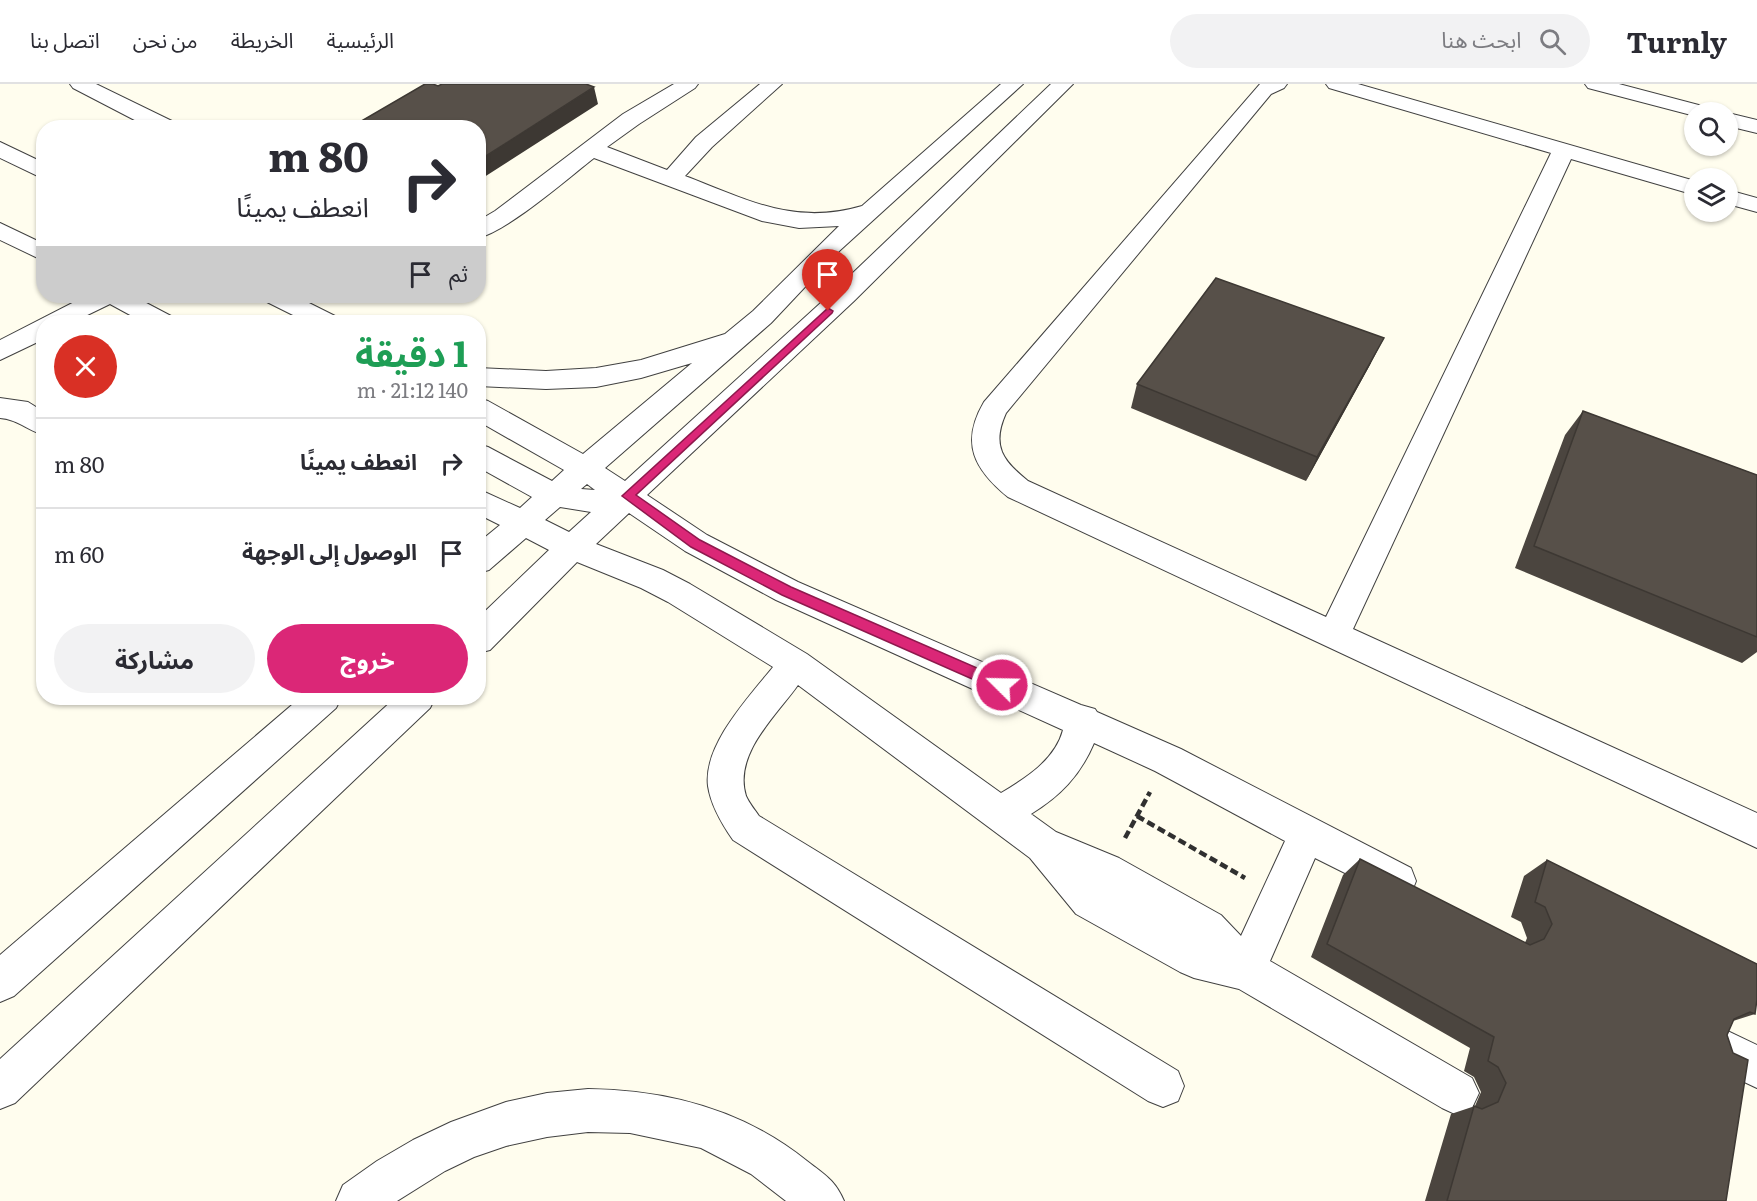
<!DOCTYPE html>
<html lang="ar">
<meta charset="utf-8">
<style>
:root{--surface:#fff;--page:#f2f2f3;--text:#2b2b33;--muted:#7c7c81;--line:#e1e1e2;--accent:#db2777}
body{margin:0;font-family:Literata,"Noto Sans Arabic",serif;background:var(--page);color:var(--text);direction:rtl;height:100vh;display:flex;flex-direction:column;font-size:22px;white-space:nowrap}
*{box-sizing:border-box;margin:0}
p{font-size:20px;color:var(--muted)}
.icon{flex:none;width:33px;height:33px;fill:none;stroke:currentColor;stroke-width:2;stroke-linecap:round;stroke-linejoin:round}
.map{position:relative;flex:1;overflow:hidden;direction:ltr}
.side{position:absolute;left:36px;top:231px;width:450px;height:390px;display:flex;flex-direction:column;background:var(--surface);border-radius:24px;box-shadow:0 2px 4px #0004;direction:rtl}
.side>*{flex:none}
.top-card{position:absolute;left:36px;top:36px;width:450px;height:183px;border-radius:24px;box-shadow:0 2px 4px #0004;direction:rtl;background:#fff;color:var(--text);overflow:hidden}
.controls{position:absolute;left:1684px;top:18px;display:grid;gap:12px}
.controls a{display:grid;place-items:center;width:54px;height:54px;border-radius:50%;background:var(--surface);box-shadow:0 2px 4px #0004;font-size:30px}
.pin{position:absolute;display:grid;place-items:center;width:51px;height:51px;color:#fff;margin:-62px -26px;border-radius:50% 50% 50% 0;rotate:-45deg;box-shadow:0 0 6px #0007}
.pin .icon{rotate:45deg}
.me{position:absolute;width:66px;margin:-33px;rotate:293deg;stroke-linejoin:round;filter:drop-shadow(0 0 4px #0008)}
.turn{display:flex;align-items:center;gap:21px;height:126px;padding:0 18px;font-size:27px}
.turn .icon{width:78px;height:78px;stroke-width:2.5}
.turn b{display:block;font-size:42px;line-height:51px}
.then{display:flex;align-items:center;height:57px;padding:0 18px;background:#0003;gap:12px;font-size:22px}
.round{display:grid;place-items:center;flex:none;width:63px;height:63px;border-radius:32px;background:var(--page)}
.overview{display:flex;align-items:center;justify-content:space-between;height:102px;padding:0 18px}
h1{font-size:36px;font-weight:700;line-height:45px;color:#1e9e55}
.action{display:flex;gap:12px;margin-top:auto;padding:12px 18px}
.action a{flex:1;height:69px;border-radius:36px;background:var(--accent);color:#fff;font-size:24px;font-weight:700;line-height:69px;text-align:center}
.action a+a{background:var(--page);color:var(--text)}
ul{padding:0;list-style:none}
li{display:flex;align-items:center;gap:18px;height:90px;padding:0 18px;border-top:2px solid var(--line)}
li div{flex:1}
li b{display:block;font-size:22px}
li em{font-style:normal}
header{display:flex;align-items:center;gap:36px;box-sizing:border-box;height:84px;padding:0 30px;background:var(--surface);border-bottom:2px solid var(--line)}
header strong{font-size:28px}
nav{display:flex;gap:33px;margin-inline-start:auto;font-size:21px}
.search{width:420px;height:54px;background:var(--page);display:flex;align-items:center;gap:15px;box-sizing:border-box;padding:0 21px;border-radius:33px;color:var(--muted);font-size:22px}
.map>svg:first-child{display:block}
</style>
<header>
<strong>Turnly</strong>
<div class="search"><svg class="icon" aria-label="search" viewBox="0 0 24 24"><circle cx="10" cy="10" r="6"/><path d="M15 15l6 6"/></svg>ابحث هنا</div>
<nav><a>الرئيسية</a><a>الخريطة</a><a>من نحن</a><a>اتصل بنا</a></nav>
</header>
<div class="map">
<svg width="1757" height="1117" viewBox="0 0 1757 1117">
<rect width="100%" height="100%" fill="#fffdee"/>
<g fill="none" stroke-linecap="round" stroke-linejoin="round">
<g stroke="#414141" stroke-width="2">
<path id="minor" d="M 70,0 L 96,0 L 176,39 L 178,44 L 150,44 L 73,4 Z
M 674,0 L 698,0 L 695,4 L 639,40 L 607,63 L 667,86 L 696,53 L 760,0 L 782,0 L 712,63 L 685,92 C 748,116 794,142 862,122 L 1001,0 L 1023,0 L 837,169 L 771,239 L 605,384 L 625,397 L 836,205 L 1051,0 L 1073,0 L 854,217 L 647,411 L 707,451 L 798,498 L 1081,621 L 1095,625 L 1097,628 L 1181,665 L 1411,784 L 1416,797 L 1411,810 L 1397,815 L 1315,774 L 1270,877 L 1472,994 L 1479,1009 L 1472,1024 L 1457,1031 L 1442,1024 L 1239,905 L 1194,894 L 1180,888 L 1076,830 L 1030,774 L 798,601 C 776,632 733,670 746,712 C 749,719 755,726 759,732 L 1178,987 L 1184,1002 L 1178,1017 L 1163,1023 L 1148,1017 L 733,756 C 722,740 711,722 708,702 C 703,661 749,613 773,583 L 668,518 L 641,504 L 577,478 L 490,566 L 478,569 L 478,534 L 549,466 L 526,454 L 489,486 L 478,489 L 478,459 L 500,441 L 478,430 L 478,405 L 520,424 L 532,413 L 478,383 L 478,360 L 488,363 L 552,397 L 564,386 L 478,337 L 478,314 L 488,317 L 583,370 L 692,279 L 641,294 L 596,303 L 546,305 L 478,302 L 478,284 L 546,287 L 596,284 L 641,276 L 725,250 L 753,227 L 839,142 L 799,144 L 762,137 L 594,74 C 567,95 509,146 478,154 L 478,137 L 495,127 L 623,30 ZM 587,400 L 595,406 L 581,405 ZM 560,423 L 591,428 L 569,448 L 545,436 ZM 629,429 L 685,467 L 776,516 L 1063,646 C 1055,676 1026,694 1001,709 L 807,570 L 690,500 L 663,486 L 596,460 ZM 1094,659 L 1155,687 L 1285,757 L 1241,852 L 1221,831 L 1119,774 L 1056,748 L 1031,730 C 1060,712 1080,692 1094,659 Z
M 1260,0 L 1287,0 L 1284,4 L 1271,10 L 1006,329 C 991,362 1003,377 1028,397 L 1326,533 L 1551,69 L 1329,4 L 1326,0 L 1358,0 L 1695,97 L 1695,111 L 1571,75 L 1353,545 L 1757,729 L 1757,764 L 1008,413 C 974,385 960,359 984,318 Z
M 1585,0 L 1619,0 L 1710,24 L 1714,28 L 1695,28 L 1695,32 L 1588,4 Z
M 1728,29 L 1757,36 L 1757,49 L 1728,42 Z
M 0,58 L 44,79 L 44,95 L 0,74 Z
M 1728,106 L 1757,114 L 1757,128 L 1728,120 Z
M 0,139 L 44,160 L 44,177 L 0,156 Z
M 86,212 L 133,212 L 171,232 L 175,238 L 143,238 L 110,220 L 73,238 L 44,238 L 44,255 L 0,276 L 0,256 Z
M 263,212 L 295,212 L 335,232 L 339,238 L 307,238 L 267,218 Z
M 0,314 L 28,318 L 44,328 L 44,351 C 27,346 17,335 0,334 Z
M 300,614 L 341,614 L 336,624 L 14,912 L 0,918 L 0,871 Z
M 395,614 L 435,614 L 430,624 L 15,1019 L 0,1025 L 0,975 Z
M 1717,942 L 1757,961 L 1757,1004 L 1702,978 L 1696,963 L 1702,948 Z
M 588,1005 C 668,1006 744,1026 807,1077 C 825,1091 835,1096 844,1117 L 786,1117 L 751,1090 L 701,1064 L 630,1049 L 588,1048 L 547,1053 L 506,1062 L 474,1073 L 445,1087 L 397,1117 L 336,1117 L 343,1101 L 377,1077 L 413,1056 L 451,1038 L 506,1018 L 547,1009 Z"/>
</g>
<path stroke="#303030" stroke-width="4.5" stroke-dasharray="8 4" stroke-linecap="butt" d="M 1137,732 L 1245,794
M 1125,754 L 1150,708"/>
<use href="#minor" fill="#fff" fill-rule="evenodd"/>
</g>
<path fill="#4b453f" d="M 1371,279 L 1306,397 L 1131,324 L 1137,300 Z
M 1583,327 L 1757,391 L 1757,568 L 1742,579 L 1515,484 L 1565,351 Z
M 1360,775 L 1525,859 L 1527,854 L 1521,838 L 1511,833 L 1524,792 L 1547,776 L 1755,930 L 1733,937 L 1727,951 L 1726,1117 L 1425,1117 L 1451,1030 L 1475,1022 L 1481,1008 L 1474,993 L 1464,987 L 1470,964 L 1311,873 L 1343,791 Z"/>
<path fill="#3d3833" d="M 594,3 L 598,20 L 478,97 L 478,77 Z
M 1384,254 L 1371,279 L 1306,397 L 1317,373 Z"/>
<path fill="#575049" stroke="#3d3833" stroke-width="1.5" d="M 425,0 L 433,0 L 438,2 L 442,0 L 586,0 L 594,3 L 478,77 L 478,44 L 354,44 L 351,43 Z
M 1216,194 L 1384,254 L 1317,373 L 1137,300 Z
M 1583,327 L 1757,391 L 1757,553 L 1534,462 Z
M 1360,775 L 1530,861 L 1544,855 L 1552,840 L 1545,823 L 1535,818 L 1547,776 L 1757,880 L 1757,915 L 1755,930 L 1750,928 L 1734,935 L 1727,951 L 1733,969 L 1748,976 L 1726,1117 L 1447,1117 L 1474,1022 L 1482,1025 L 1498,1018 L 1506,999 L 1498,983 L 1488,977 L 1494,953 L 1327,860 Z"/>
<path fill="#db2777" stroke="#8e194d" stroke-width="1.5" d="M 828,224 L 833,227 L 832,229 L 636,411 L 700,456 L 791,503 L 1007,597 L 1009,601 L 1007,606 L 997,606 L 782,511 L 691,463 L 622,412 Z"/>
</svg>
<div class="controls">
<a><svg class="icon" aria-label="search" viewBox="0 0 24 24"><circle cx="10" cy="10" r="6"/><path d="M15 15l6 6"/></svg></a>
<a><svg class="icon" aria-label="layers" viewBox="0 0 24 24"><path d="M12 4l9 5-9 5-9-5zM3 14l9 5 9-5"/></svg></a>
</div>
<div class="pin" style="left:828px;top:227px;background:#d93025"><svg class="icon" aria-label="arrive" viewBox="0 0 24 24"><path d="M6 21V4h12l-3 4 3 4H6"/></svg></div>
<svg class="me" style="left:1002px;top:601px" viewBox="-20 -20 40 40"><circle r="17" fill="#db2777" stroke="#fff" stroke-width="3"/><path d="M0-11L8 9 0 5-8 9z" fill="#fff"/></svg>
<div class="top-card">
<div class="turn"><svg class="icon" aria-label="right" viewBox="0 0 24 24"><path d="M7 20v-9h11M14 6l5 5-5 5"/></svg><div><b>80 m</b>انعطف يمينًا</div></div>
<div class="then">ثم<svg class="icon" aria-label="arrive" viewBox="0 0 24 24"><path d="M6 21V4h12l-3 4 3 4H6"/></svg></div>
</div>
<section class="side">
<div class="overview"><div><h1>1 دقيقة</h1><p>140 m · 21:12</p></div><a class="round" style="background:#d93025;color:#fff"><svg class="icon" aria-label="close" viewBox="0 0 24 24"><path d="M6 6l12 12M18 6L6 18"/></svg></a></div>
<ul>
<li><svg class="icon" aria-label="right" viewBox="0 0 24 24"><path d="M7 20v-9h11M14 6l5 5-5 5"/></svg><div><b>انعطف يمينًا</b></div><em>80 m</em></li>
<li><svg class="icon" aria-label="arrive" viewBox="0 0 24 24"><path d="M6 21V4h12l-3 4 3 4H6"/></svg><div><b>الوصول إلى الوجهة</b></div><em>60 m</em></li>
</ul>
<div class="action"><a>خروج</a><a>مشاركة</a></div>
</section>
</div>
